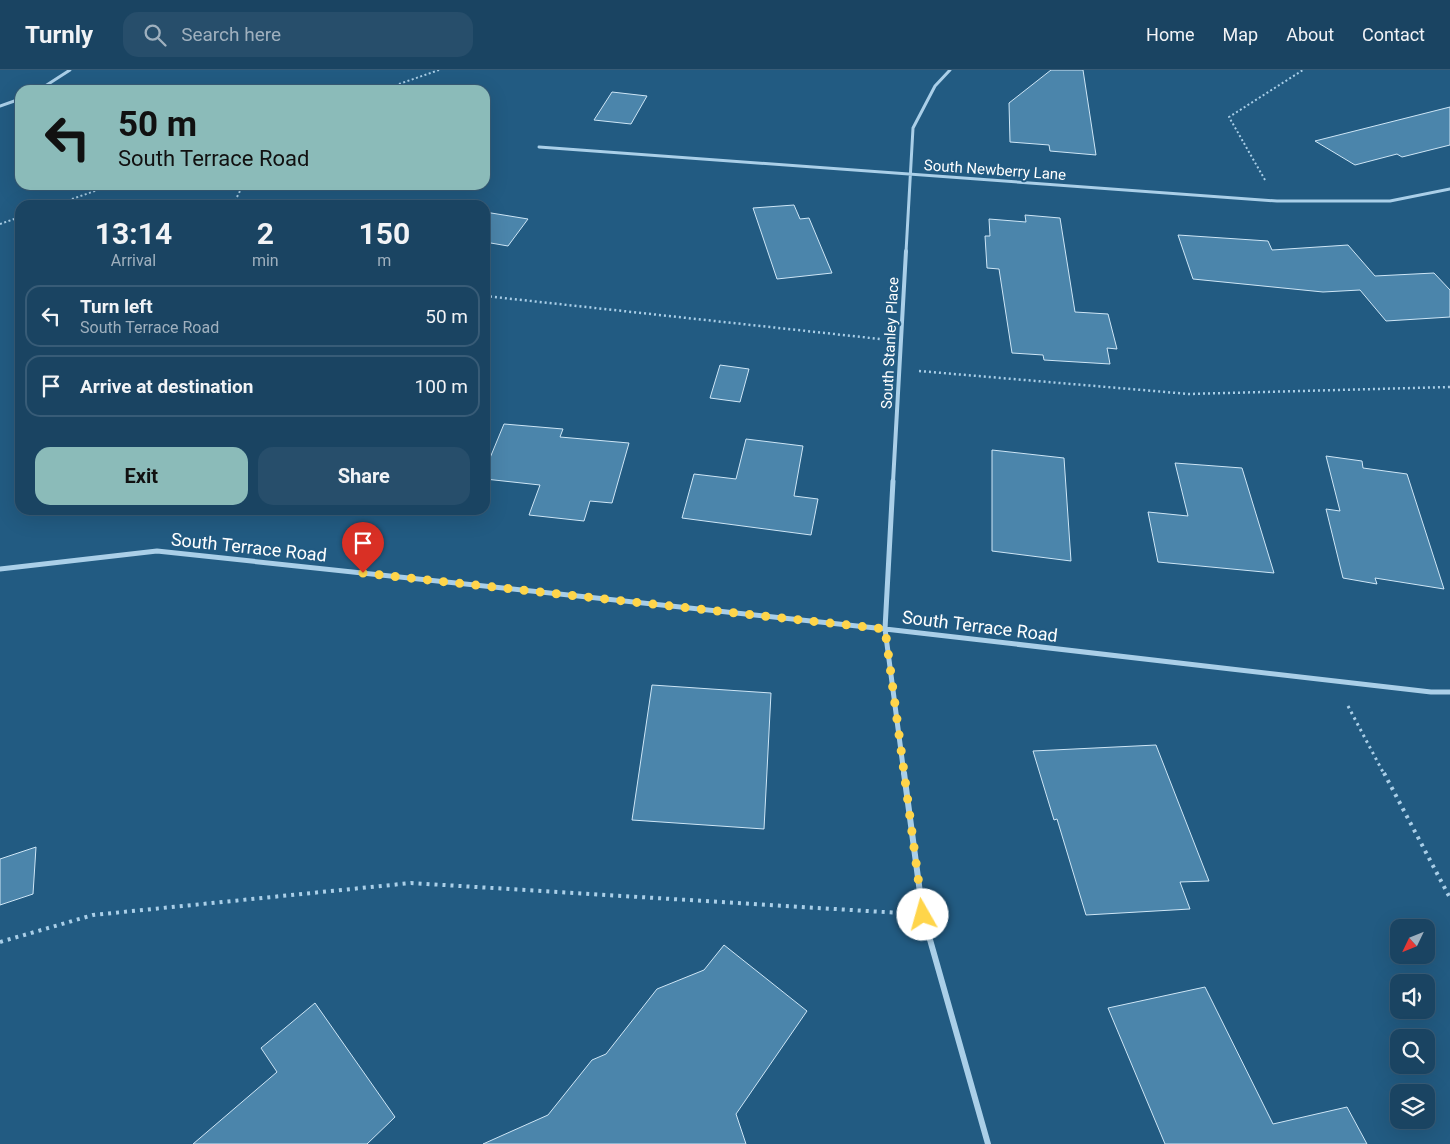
<!DOCTYPE html>
<style>
:root{--surface:#1a4462;--page:#274e6b;--text:#f1f3f6;--muted:#9fb0be;--line:#385c77;--accent:#8bbbb9}
body{margin:0;font-family:Roboto,sans-serif;background:var(--page);color:var(--text);height:100vh;display:flex;flex-direction:column;font-size:19px;white-space:nowrap}
*{box-sizing:border-box;margin:0}
p{font-size:16px;color:var(--muted)}
.icon{flex:none;width:28px;height:28px;fill:none;stroke:currentColor;stroke-width:2;stroke-linecap:round;stroke-linejoin:round}
.map{position:relative;flex:1;overflow:hidden}
.side{position:absolute;left:15px;top:130px;width:475px;height:315px;display:flex;flex-direction:column;background:var(--surface);border-radius:15px;box-shadow:0 5px 20px #0002,0 0 0 1px var(--line)}
.side>*{flex:none}
.top-card{position:absolute;left:15px;top:15px;width:475px;height:105px;border-radius:15px;box-shadow:0 5px 20px #0002,0 0 0 1px var(--line);background:#8bbbb9;color:#111;overflow:hidden}
.needle{width:32px;rotate:227deg}
.controls{position:absolute;left:1390px;top:849px;display:grid;gap:10px}
.controls a{display:grid;place-items:center;width:45px;height:45px;border-radius:10px;background:var(--surface);box-shadow:0 5px 20px #0002,0 0 0 1px var(--line);font-size:25px}
.pin{position:absolute;display:grid;place-items:center;width:42px;height:42px;color:#fff;margin:-51px -21px;border-radius:50% 50% 50% 0;rotate:-45deg;box-shadow:0 0 5px #0007}
.pin .icon{rotate:45deg}
.me{position:absolute;width:55px;margin:-28px;rotate:353deg;stroke-linejoin:round;filter:drop-shadow(0 0 4px #0008)}
.turn{display:flex;align-items:center;gap:18px;height:105px;padding:0 20px;font-size:22px}
.turn .icon{width:65px;height:65px;stroke-width:2.5}
.turn b{display:block;font-size:35px;line-height:42px}
.eta{display:flex;justify-content:space-evenly;align-items:center;height:85px;text-align:center}
.eta b{font-size:30px;font-weight:700;line-height:35px}
.button{display:flex;gap:10px;margin-top:auto;padding:10px 20px}
.button a{flex:1;height:58px;border-radius:15px;background:var(--accent);color:#111;font-size:20px;font-weight:700;line-height:58px;text-align:center}
.button a+a{background:var(--page);color:var(--text)}
ul{padding:0;list-style:none}
li{display:flex;align-items:center;gap:15px;height:62px;margin:0 10px 8px;padding:0 10px;border:2px solid var(--line);border-radius:15px}
li div{flex:1}
li b{display:block;font-size:19px}
li em{font-style:normal}
header{display:flex;align-items:center;gap:30px;box-sizing:border-box;height:70px;padding:0 25px;background:var(--surface);border-bottom:1px solid var(--line)}
header strong{font-size:24px}
nav{display:flex;gap:28px;margin-inline-start:auto;font-size:18px}
.search{width:350px;height:45px;background:var(--page);display:flex;align-items:center;gap:12px;box-sizing:border-box;padding:0 18px;border-radius:15px;color:var(--muted);font-size:19px}
.map>svg:first-child{display:block}
</style>
<header>
<strong>Turnly</strong>
<div class="search"><svg class="icon" aria-label="search" viewBox="0 0 24 24"><circle cx="10" cy="10" r="6"/><path d="M15 15l6 6"/></svg>Search here</div>
<nav><a>Home</a><a>Map</a><a>About</a><a>Contact</a></nav>
</header>
<div class="map">
<svg width="1450" height="1074" viewBox="0 0 1450 1074">
<rect width="100%" height="100%" fill="#225b82"/>
<path fill="#4b85ab" stroke="#cee6f6" d="M 1051,0 L 1083,0 L 1096,85 L 1050,81 L 1049,75 L 1010,72 L 1009,33 Z
M 612,22 L 647,26 L 631,54 L 594,50 Z
M 1450,37 L 1450,75 L 1402,87 L 1397,84 L 1355,95 L 1315,71 Z
M 794,135 L 800,149 L 809,148 L 832,203 L 777,209 L 753,138 Z
M 485,142 L 528,149 L 508,176 L 485,172 Z
M 1025,145 L 1060,148 L 1075,242 L 1108,244 L 1117,279 L 1107,278 L 1110,294 L 1044,290 L 1043,285 L 1012,283 L 999,199 L 987,198 L 985,166 L 990,166 L 989,149 L 1026,152 Z
M 1178,165 L 1268,171 L 1272,180 L 1348,175 L 1375,206 L 1434,203 L 1450,220 L 1450,247 L 1386,251 L 1360,220 L 1323,222 L 1193,209 Z
M 720,295 L 749,299 L 740,332 L 710,328 Z
M 504,354 L 563,359 L 560,367 L 629,373 L 612,433 L 590,431 L 584,451 L 529,445 L 540,415 L 485,409 L 485,400 Z
M 746,369 L 803,376 L 794,426 L 818,429 L 811,465 L 682,448 L 694,404 L 736,409 Z
M 992,380 L 1064,388 L 1071,491 L 992,481 Z
M 1326,386 L 1362,391 L 1363,398 L 1407,404 L 1444,519 L 1375,508 L 1377,514 L 1343,508 L 1326,439 L 1340,441 Z
M 1175,393 L 1242,398 L 1274,503 L 1158,492 L 1148,442 L 1188,446 Z
M 652,615 L 771,623 L 764,759 L 632,750 Z
M 1156,675 L 1209,811 L 1180,812 L 1190,839 L 1086,845 L 1057,749 L 1054,750 L 1033,681 Z
M 36,777 L 33,824 L 0,835 L 0,789 Z
M 724,875 L 807,941 L 736,1044 L 746,1074 L 483,1074 L 548,1045 L 592,990 L 606,984 L 657,919 L 704,900 Z
M 1205,917 L 1273,1054 L 1347,1037 L 1367,1074 L 1165,1074 L 1108,938 Z
M 315,933 L 395,1047 L 367,1074 L 193,1074 L 277,1002 L 261,978 Z"/>
<g fill="none" stroke-linecap="round" stroke-linejoin="round">
<path stroke="#aacfe8" stroke-width="2" stroke-dasharray="2 2.5" stroke-linecap="butt" d="M 382,20 L 439,0
M 1265,110 L 1229,47 L 1303,0
M 55,135 L 112,115
M 233,135 L 243,115
M 0,154 L 20,147"/>
<path stroke="#aacfe8" stroke-width="2.5" stroke-dasharray="2 3" stroke-linecap="butt" d="M 485,226 L 880,269
M 919,301 L 1189,324 L 1450,317"/>
<path stroke="#aacfe8" stroke-width="3" stroke-dasharray="2.5 4" stroke-linecap="butt" d="M 1348,636 L 1384,704"/>
<path stroke="#aacfe8" stroke-width="4" stroke-dasharray="3 5" stroke-linecap="butt" d="M 1384,703 L 1450,828
M 0,872 L 93,845 L 411,813 L 900,843"/>
<path stroke="#aacfe8" stroke-width="3" d="M 39,20 L 70,0
M 0,36 L 20,29
M 539,77 L 1277,131 L 1390,131 L 1450,119
M 906,182 L 913,58 L 935,16 L 950,0"/>
<path stroke="#aacfe8" stroke-width="4" d="M 893,412 L 906,181"/>
<path stroke="#aacfe8" stroke-width="5" d="M 893,411 L 885,559 L 904,704
M 0,499 L 157,481 L 885,559 L 1431,622 L 1450,622"/>
<path stroke="#aacfe8" stroke-width="6" d="M 904,703 L 923,845 L 988,1074"/>
</g>
<g fill="none" stroke-linecap="round" stroke-linejoin="round">
<path stroke="#ffd54a" stroke-width="9" stroke-dasharray="0 16.2" d="M 363,503 L 885,559 L 923,845"/>
</g>
<g text-anchor="middle" dominant-baseline="central" stroke-width="4" stroke-linejoin="round" paint-order="stroke">
<g font-size="15" fill="#fff" stroke="#225b82">
<text transform="translate(995 100) rotate(4)">South Newberry Lane</text>
<text transform="translate(890 273) rotate(-87)">South Stanley Place</text>
</g>
<g font-size="18" fill="#fff" stroke="#225b82">
<text transform="translate(249 477) rotate(6)">South Terrace Road</text>
<text transform="translate(980 556) rotate(7)">South Terrace Road</text>
</g>
</g>
</svg>
<div class="controls">
<a><svg class="needle" viewBox="-14 -14 28 28"><path d="M0-13l5 13h-10z" fill="#e53935"/><path d="M0 13l5-13h-10z" fill="#9fb0be"/></svg></a>
<a><svg class="icon" aria-label="sound" viewBox="0 0 24 24"><path d="M4 9h4l5-4v14l-5-4H4zM17 9q2 3 0 6"/></svg></a>
<a><svg class="icon" aria-label="search" viewBox="0 0 24 24"><circle cx="10" cy="10" r="6"/><path d="M15 15l6 6"/></svg></a>
<a><svg class="icon" aria-label="layers" viewBox="0 0 24 24"><path d="M12 4l9 5-9 5-9-5zM3 14l9 5 9-5"/></svg></a>
</div>
<div class="pin" style="left:363px;top:503px;background:#d93025"><svg class="icon" aria-label="arrive" viewBox="0 0 24 24"><path d="M6 21V4h12l-3 4 3 4H6"/></svg></div>
<svg class="me" style="left:923px;top:845px" viewBox="-20 -20 40 40"><circle r="19" fill="#fff"/><path d="M0-13L10 11 0 6-10 11z" fill="#ffd54a"/></svg>
<div class="top-card">
<div class="turn"><svg class="icon" aria-label="left" viewBox="0 0 24 24"><path d="M17 20v-9H6M10 6l-5 5 5 5"/></svg><div><b>50 m</b>South Terrace Road</div></div>
</div>
<section class="side">
<div class="eta">
<div><b>13:14</b><p>Arrival</p></div>
<div><b>2</b><p>min</p></div>
<div><b>150</b><p>m</p></div>
</div>
<ul>
<li><svg class="icon" aria-label="left" viewBox="0 0 24 24"><path d="M17 20v-9H6M10 6l-5 5 5 5"/></svg><div><b>Turn left</b><p>South Terrace Road</p></div><em>50 m</em></li>
<li><svg class="icon" aria-label="arrive" viewBox="0 0 24 24"><path d="M6 21V4h12l-3 4 3 4H6"/></svg><div><b>Arrive at destination</b></div><em>100 m</em></li>
</ul>
<div class="button"><a>Exit</a><a>Share</a></div>
</section>
</div>
